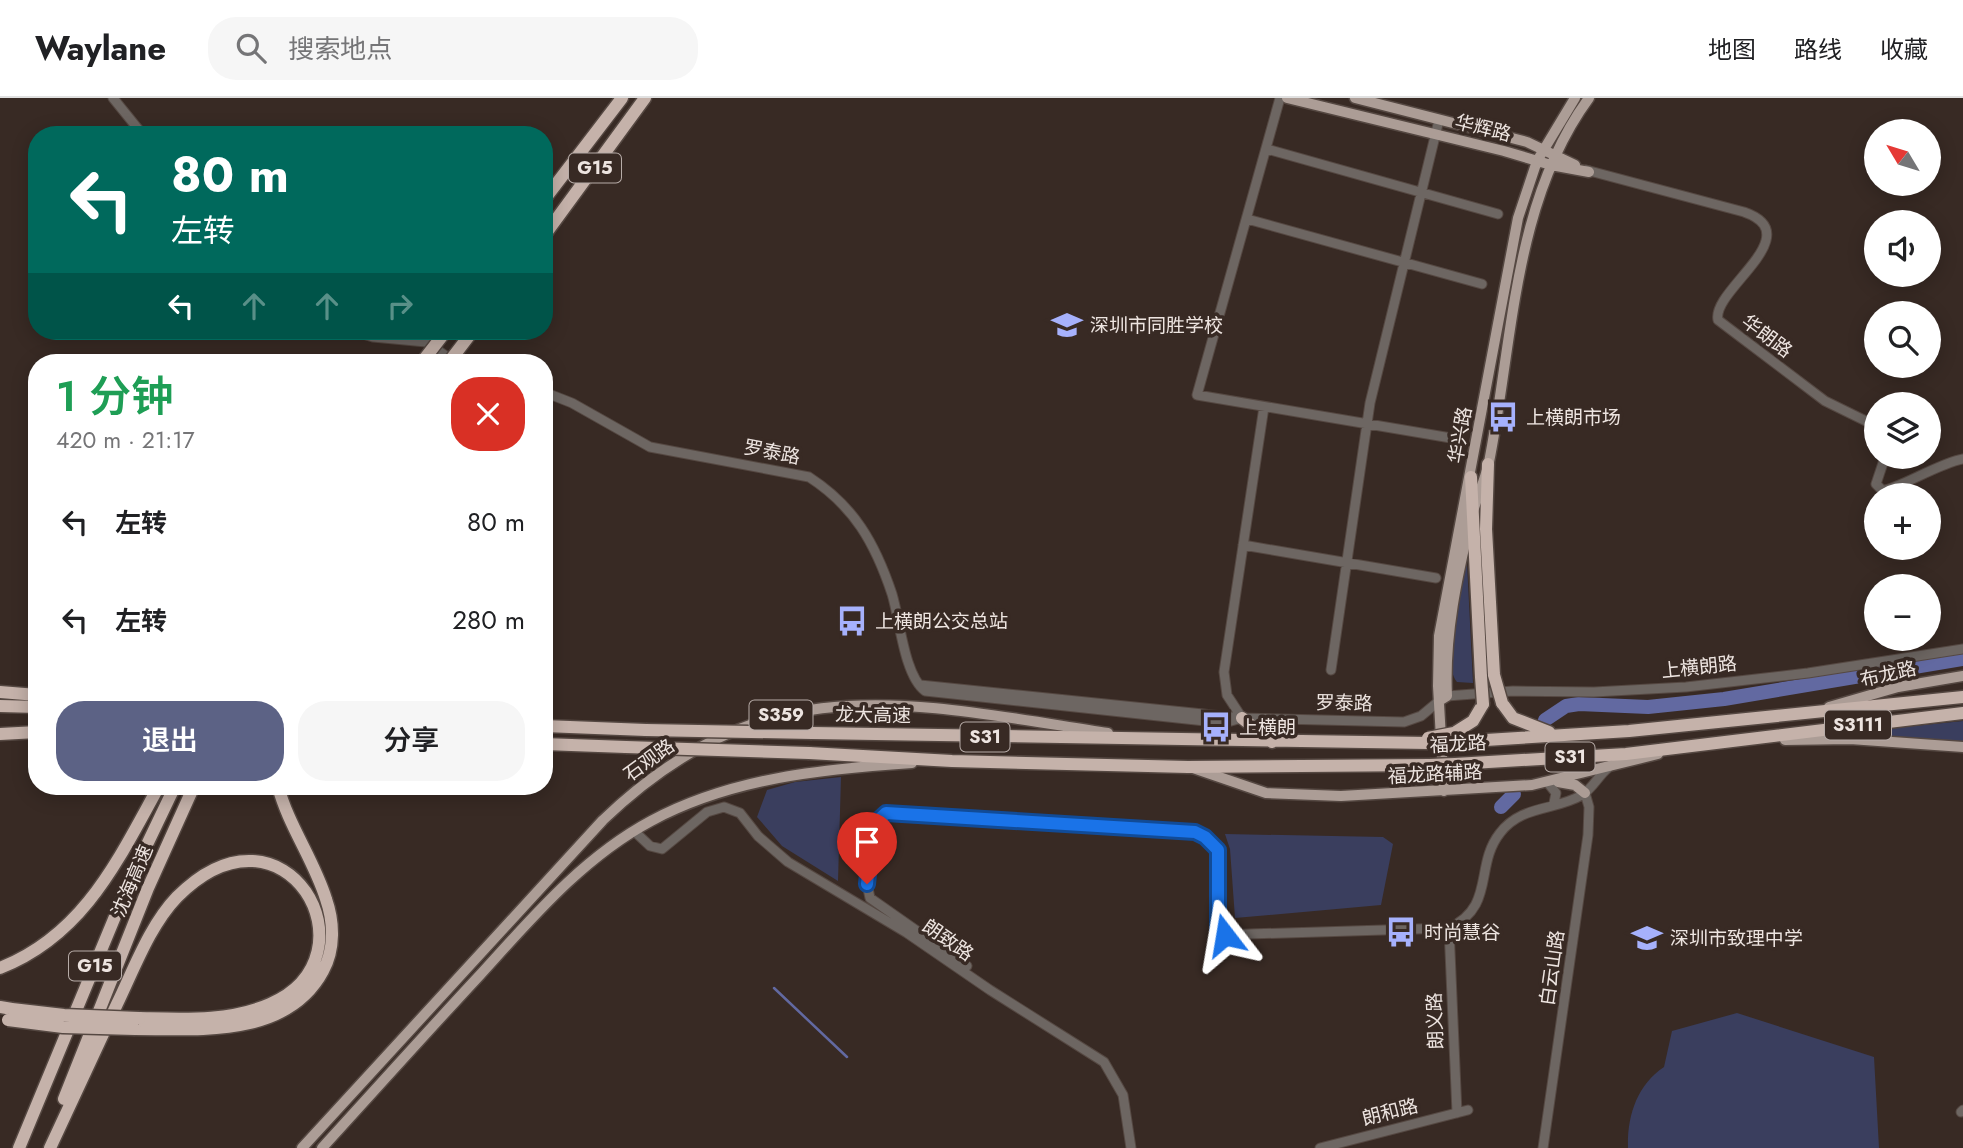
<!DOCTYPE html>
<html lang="zh">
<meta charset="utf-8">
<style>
:root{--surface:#fff;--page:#f6f6f6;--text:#202124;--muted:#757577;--line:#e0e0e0;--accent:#5c6285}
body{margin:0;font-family:Jost,"Noto Sans SC",sans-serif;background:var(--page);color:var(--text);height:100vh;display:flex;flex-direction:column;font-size:26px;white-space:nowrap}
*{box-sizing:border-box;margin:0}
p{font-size:23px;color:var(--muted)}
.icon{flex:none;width:38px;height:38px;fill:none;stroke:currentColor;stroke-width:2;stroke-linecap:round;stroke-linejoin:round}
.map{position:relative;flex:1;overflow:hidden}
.side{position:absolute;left:28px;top:256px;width:525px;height:441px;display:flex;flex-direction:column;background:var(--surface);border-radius:28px;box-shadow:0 4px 18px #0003}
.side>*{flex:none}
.guide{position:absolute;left:28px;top:28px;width:525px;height:214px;border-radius:28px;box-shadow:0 4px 18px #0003;background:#00695c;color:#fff;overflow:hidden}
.needle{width:46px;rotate:308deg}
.fabs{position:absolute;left:1864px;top:21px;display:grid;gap:14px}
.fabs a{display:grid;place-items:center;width:77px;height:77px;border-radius:50%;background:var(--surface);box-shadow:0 4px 18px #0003;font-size:35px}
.pin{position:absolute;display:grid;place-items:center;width:60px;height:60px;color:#fff;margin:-72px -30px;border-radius:50% 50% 50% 0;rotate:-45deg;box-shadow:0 0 7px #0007}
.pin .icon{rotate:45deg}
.me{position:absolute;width:77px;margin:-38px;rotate:346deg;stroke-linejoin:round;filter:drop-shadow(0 0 5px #0008)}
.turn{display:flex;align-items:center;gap:24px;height:147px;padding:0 28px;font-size:32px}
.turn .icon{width:91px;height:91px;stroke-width:2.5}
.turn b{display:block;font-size:49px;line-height:60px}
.lanes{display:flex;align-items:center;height:66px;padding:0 28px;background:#0003;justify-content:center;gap:35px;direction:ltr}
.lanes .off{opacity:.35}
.round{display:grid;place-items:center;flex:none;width:74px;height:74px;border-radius:28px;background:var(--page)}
.headline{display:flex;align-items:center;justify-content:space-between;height:119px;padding:0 28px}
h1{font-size:42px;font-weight:600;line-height:52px;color:#1e9e55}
.cta{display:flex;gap:14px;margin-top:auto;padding:14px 28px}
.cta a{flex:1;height:80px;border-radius:28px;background:var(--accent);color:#fff;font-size:28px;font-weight:600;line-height:80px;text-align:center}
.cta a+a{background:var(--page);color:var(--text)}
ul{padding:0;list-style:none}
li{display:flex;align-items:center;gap:21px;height:98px;padding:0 28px}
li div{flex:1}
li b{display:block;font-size:26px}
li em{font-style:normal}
header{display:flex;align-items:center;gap:42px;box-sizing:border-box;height:98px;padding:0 35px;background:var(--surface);border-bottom:2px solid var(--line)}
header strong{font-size:33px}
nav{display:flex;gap:38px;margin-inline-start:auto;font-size:24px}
.search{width:490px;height:63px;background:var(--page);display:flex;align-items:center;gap:18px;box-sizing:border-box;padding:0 24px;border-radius:28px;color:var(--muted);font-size:26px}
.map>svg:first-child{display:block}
</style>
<header>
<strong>Waylane</strong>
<div class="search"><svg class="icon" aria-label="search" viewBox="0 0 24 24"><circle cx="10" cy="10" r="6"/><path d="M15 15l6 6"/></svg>搜索地点</div>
<nav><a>地图</a><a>路线</a><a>收藏</a></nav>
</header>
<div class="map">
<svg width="1963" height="1050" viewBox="0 0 1963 1050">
<rect width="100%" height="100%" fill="#382a24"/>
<path fill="#3a3e5e" d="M 1465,465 L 1467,465 L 1473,585 L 1457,584 C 1440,563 1460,492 1465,465 Z
M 1963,623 L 1963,645 L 1817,638 Z
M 841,679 L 838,783 L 782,748 L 757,719 L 767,692 L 795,684 Z
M 1225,736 L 1383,739 L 1393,746 L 1381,807 L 1235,820 L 1230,751 Z
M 1737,915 L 1874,959 L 1879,1050 L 1628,1050 C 1627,1018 1637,987 1664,969 L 1672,933 Z"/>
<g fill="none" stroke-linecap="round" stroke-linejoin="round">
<path stroke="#6269a1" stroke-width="2.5" d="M 774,890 L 847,959"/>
<path stroke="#6269a1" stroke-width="14" d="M 1545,622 L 1566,608 L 1579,606 L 1648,609 L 1724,601 L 1963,561
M 1501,709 L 1514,696"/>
<g stroke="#554842" stroke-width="11">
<path id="minor" d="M 113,0 L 143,37
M 1280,0 L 1197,297 L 1451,340
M 1267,51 L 1498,116
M 1586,72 L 1744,114 C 1810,137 1711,192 1718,222 L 1825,303 L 1876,328
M 1247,121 L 1482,186
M 354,233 L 373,239 L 426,244 L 453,263
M 544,294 L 572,305 L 650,349 L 809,379 C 854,408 875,445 892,496 C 900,522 904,577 925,593 L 1224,625 L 1242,620
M 1885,359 L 1876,386 L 1882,392 C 1893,394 1941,364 1963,361
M 1243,447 L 1436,480
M 1331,572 L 1370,305 L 1439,22
M 920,587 L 1242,620 L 1404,624 L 1421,618 L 1439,603
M 1447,598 L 1513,593 L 1594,594 L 1686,589 L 1808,575 L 1963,551
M 1242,620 L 1227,597 L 1224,574 L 1264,309
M 1548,685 L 1556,695 L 1554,705
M 634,733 L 650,748 L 662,751 L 707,714 L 724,709 L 740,715 L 758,738 L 788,764 L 907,835 L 990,892 L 1104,964 L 1123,997 L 1131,1050
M 1449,830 L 1457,1015
M 967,868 L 870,800 L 867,786 L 873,727 L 886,715 L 1195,734 L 1205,739 L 1218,752 L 1218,837 L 1449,830 C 1496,808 1474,768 1500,735 C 1521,707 1555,713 1582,697 C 1593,690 1598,678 1608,670
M 1961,1014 L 1963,1012
M 1320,1050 L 1468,1012
M 1543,1050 L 1588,737 L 1589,709 L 1585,695"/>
</g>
<g stroke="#554842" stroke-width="13">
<path id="major" d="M 1287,0 L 1504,53 L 1551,67 L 1589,74
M 1355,0 L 1527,44 L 1575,67
M 1439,603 L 1447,598 C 1444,538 1457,478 1471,420 C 1476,401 1485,383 1489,364 C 1513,244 1513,103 1589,0
M 1829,609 L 1898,589 L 1963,578
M 1785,642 L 1850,641 L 1963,649
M 1193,670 L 1266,695 L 1341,698 L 1532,687 L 1658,656
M 1558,684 L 1575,687 L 1585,695
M 1444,693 L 1438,588 L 1439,538 L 1518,120 L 1537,63 L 1575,0
M 302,1050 L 603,722 C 766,566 906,604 1108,635
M 322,1050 C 374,993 426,935 479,878 C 531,821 582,760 651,723 C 731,680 823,671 912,665"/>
</g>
<g stroke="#554842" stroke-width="15">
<path id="highway" d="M 544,102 L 622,0
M 544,138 L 645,0
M 1488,366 L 1486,431 L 1494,577
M 1471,379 L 1481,579
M 0,594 L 37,597
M 1502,605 L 1513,620 L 1549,634
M 0,608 L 37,609
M 1242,620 L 1272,644
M 544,628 L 646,632
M 812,635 L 1428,645
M 1454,635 L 1473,623 L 1483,606
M 0,636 L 37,634
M 1454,644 L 1629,633 L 1963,599
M 544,646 L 626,649
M 809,655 L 952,663 L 1188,669 L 1430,667
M 1455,666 L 1626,656 L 1963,615
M 0,870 C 84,837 118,762 159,688
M 0,909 L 12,911
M 135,931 C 199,931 287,940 323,873 C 335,851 334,824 326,801 C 314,762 288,727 278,688
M 64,1001 L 148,790 L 194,688
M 19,1050 L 131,780 L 175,688
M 50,1050 C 72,1002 95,954 117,906 C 134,871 150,827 177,799 C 285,690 381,858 270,906 C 229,924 183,921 139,920"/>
</g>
<use href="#minor" stroke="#6d6662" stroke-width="9"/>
<use href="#major" stroke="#ac9d96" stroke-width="10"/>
<use href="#highway" stroke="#c5b2aa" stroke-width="12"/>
<g stroke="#554842" stroke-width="15" stroke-linecap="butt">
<path id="highway-bridge" d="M 422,264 L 446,233
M 449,264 L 472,234
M 1494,577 L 1502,605
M 1481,579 L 1483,606
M 646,632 L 812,635
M 1428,640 L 1454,635
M 1430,645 L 1454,644
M 626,649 L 809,655
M 1430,667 L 1455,666
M 12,911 L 64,917 L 139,920
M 8,922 L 63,929 L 135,931"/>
</g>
<use href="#highway-bridge" stroke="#c5b2aa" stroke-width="12"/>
</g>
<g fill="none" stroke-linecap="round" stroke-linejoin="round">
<g stroke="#114b97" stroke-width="18">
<path id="route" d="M 867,786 L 873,727 L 886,715 L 1195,734 L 1205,739 L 1218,752 L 1218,837 L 1225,837"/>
</g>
<use href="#route" stroke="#1a73e8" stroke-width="12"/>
</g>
<defs>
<g id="school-bare" transform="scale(2.415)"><path d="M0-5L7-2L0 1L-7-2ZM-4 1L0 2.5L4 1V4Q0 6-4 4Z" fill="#a6b1fc" stroke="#382a24" stroke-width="2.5" paint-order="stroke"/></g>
<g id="bus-bare" transform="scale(2.415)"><path d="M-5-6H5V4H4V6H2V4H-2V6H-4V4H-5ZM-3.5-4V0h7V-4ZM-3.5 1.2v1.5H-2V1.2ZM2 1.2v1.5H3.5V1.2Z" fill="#a6b1fc" stroke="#382a24" stroke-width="2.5" paint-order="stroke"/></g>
</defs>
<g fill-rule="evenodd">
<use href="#school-bare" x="1067" y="227"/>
<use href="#bus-bare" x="1503" y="319"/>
<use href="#bus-bare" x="852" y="523"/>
<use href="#bus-bare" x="1216" y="629"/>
<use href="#bus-bare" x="1401" y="834"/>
<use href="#school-bare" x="1647" y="840"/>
</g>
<g text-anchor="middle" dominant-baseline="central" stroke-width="7" stroke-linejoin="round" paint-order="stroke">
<g fill="#382a24" stroke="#b7aca8" stroke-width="2">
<rect x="569" y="55.5" width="52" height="29" rx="5"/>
<rect x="749.5" y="602.5" width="63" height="29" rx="5"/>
<rect x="1825" y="612.5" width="66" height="29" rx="5"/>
<rect x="960.5" y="624.5" width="49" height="29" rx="5"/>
<rect x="1545.5" y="644.5" width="49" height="29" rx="5"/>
<rect x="69" y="853.5" width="52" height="29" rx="5"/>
</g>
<g font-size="18" font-weight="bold" fill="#ede4e0">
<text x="595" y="70">G15</text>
<text x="781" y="617">S359</text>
<text x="1858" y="627">S3111</text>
<text x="985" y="639">S31</text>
<text x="1570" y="659">S31</text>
<text x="95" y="868">G15</text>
</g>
<g font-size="19" fill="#ede4e0" stroke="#382a24">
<text transform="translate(1483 30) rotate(14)">华辉路</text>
<text transform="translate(1767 238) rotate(37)">华朗路</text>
<text transform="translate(1460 337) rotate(-80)">华兴路</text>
<text transform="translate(772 354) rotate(11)">罗泰路</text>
<text transform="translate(1699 569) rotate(-6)">上横朗路</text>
<text transform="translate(1888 576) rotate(-13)">布龙路</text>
<text transform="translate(1344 605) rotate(1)">罗泰路</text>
<text transform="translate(873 617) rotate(1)">龙大高速</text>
<text transform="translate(1458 646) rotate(-3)">福龙路</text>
<text transform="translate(649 662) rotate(-36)">石观路</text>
<text transform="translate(1435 676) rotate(-3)">福龙路辅路</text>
<text transform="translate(132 783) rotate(-67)">沈海高速</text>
<text transform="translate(948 842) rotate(35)">朗致路</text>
<text transform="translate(1552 870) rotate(-82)">白云山路</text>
<text transform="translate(1435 923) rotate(-92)">朗义路</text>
<text transform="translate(1390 1014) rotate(-14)">朗和路</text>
</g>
<g font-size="19" fill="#ede4e0" stroke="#382a24" text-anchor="start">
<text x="1090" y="227">深圳市同胜学校</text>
<text x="1526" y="319">上横朗市场</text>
<text x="875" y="523">上横朗公交总站</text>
<text x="1239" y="629">上横朗</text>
<text x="1424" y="834">时尚慧谷</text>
<text x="1670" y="840">深圳市致理中学</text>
</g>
</g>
</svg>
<div class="fabs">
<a><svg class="needle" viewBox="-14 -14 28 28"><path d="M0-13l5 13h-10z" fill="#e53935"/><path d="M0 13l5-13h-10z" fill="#757577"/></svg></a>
<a><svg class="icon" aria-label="sound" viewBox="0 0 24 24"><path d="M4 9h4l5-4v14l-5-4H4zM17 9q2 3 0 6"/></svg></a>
<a><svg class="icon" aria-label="search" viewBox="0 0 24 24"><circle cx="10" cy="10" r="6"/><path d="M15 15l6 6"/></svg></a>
<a><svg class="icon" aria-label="layers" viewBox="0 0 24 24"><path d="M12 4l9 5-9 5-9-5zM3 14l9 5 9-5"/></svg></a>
<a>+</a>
<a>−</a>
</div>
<div class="pin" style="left:867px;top:786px;background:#d93025"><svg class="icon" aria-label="arrive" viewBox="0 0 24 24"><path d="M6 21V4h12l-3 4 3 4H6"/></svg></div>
<svg class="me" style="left:1225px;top:837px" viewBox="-20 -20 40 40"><path d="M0-17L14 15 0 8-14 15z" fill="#1a73e8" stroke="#fff" stroke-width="4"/></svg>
<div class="guide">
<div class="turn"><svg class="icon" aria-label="left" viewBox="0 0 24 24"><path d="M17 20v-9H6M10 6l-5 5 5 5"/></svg><div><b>80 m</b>左转</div></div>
<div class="lanes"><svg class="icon" aria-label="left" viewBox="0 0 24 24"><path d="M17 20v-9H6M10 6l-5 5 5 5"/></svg><svg class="icon off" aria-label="ahead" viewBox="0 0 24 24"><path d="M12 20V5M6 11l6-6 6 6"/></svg><svg class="icon off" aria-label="ahead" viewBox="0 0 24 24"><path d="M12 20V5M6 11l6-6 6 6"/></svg><svg class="icon off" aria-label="right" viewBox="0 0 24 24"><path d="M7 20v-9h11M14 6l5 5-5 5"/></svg></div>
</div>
<section class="side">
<div class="headline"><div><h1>1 分钟</h1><p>420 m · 21:17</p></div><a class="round" style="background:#d93025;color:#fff"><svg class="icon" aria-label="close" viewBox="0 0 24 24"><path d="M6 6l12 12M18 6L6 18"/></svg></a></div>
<ul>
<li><svg class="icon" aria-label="left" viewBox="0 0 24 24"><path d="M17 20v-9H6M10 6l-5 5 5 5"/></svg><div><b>左转</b></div><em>80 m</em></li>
<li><svg class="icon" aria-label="left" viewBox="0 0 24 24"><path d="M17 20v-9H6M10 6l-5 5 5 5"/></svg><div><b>左转</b></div><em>280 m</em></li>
</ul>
<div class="cta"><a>退出</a><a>分享</a></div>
</section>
</div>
